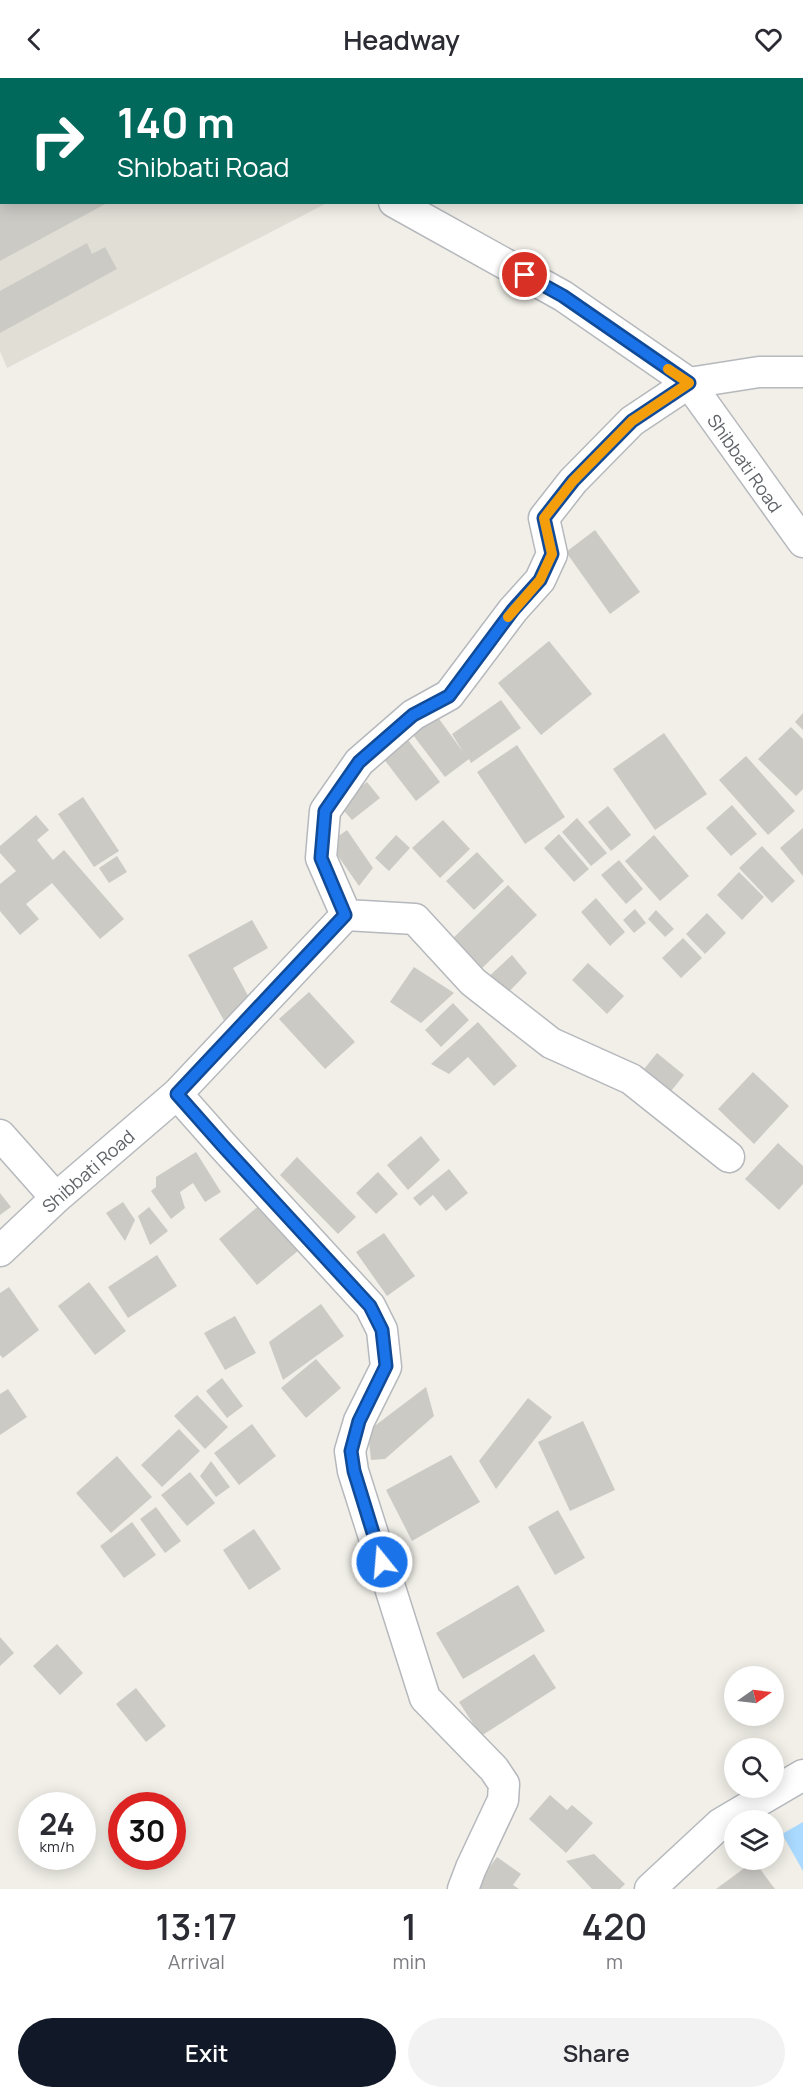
<!DOCTYPE html>
<style>
:root{--surface:#fff;--page:#f2f2f3;--text:#2b2b33;--muted:#7c7c81;--accent:#111827}
body{margin:0;font-family:Manrope,sans-serif;background:var(--page);color:var(--text);height:100vh;display:flex;flex-direction:column;font-size:22px;white-space:nowrap}
*{box-sizing:border-box;margin:0}
p{font-size:20px;color:var(--muted)}
.icon{flex:none;width:33px;height:33px;fill:none;stroke:currentColor;stroke-width:2;stroke-linecap:round;stroke-linejoin:round}
.map{position:relative;height:1811px;overflow:hidden}
.drawer{display:flex;flex-direction:column;background:var(--surface);flex:1}
.drawer>*{flex:none}
.hud{position:absolute;left:0px;top:0px;width:804px;height:126px;box-shadow:0 3px 15px #0003;background:#00695c;color:#fff;overflow:hidden}
.needle{width:39px;rotate:76deg}
.tools{position:absolute;left:724px;top:1588px;display:grid;gap:12px}
.tools a{display:grid;place-items:center;width:60px;height:60px;border-radius:50%;background:var(--surface);box-shadow:0 3px 15px #0003;font-size:30px}
.speed{position:absolute;left:18px;top:1714px;display:flex;gap:12px;font-size:30px;font-weight:700;text-align:center}
.speed>*{display:grid;place-content:center;width:78px;height:78px;border-radius:50%;background:var(--surface);box-shadow:0 3px 15px #0003;line-height:1}
.speed small{font-size:15px;font-weight:400}
.speed .limit{border:9px solid #d22;background:#fff;color:#111}
.pin{position:absolute;display:grid;place-items:center;width:51px;height:51px;color:#fff;margin:-26px;border:3px solid #fff;border-radius:50%;box-shadow:0 2px 6px #0007}
.me{position:absolute;width:66px;margin:-33px;rotate:343deg;stroke-linejoin:round;filter:drop-shadow(0 0 4px #0008)}
.turn{display:flex;align-items:center;gap:21px;height:126px;padding:0 18px;font-size:27px}
.turn .icon{width:78px;height:78px;stroke-width:2.5}
.turn b{display:block;font-size:42px;line-height:51px}
.eta{display:flex;justify-content:space-evenly;align-items:center;height:102px;text-align:center}
.eta b{font-size:36px;font-weight:600;line-height:42px}
.action{display:flex;gap:12px;margin-top:auto;padding:12px 18px}
.action a{flex:1;height:69px;border-radius:36px;background:var(--accent);color:#fff;font-size:24px;font-weight:600;line-height:69px;text-align:center}
.action a+a{background:var(--page);color:var(--text)}
header{display:flex;justify-content:space-between;align-items:center;height:78px;padding:0 18px;background:var(--surface);font-size:27px;font-weight:600}
.map>svg:first-child{display:block}
</style>
<header><svg class="icon" aria-label="back" viewBox="0 0 24 24"><path d="M15 5l-7 7 7 7"/></svg>Headway<svg class="icon" aria-label="heart" viewBox="0 0 24 24"><path d="M12 20l-8-8c-3-5 5-10 8-4 3-6 11-1 8 4z"/></svg></header>
<div class="map">
<svg width="803" height="1811" viewBox="0 0 803 1811">
<rect width="100%" height="100%" fill="#f1efe8"/>
<path fill="#e1ded6" d="M 0,0 L 272,0 L 273,1 L 2,2 L 2,124 L 327,125 L 7,290 L 0,273 Z"/>
<path fill="#c5e8c5" d="M 0,0 L 143,0 L 144,1 L 2,2 L 2,94 L 0,95 Z"/>
<path fill="#aadaff" d="M 803,1744 L 803,1793 L 782,1756 Z"/>
<path fill="#cccac5" d="M 0,124 L 109,124 L 0,183 Z
M 87,165 L 92,176 L 105,169 L 117,191 L 0,255 L 0,213 Z
M 595,452 L 640,514 L 610,536 L 566,474 Z
M 549,563 L 592,616 L 541,657 L 498,605 Z
M 501,622 L 521,650 L 471,685 L 469,681 L 445,699 L 413,657 L 437,638 L 463,674 L 452,656 Z
M 803,635 L 803,652 L 795,644 Z
M 791,649 L 803,661 L 803,711 L 796,718 L 758,681 Z
M 664,655 L 707,716 L 655,752 L 613,691 Z
M 408,662 L 440,704 L 416,723 L 383,680 Z
M 517,667 L 565,739 L 525,766 L 477,694 Z
M 746,678 L 795,733 L 768,757 L 719,702 Z
M 367,704 L 380,720 L 352,742 L 339,727 Z
M 83,719 L 119,773 L 94,789 L 58,736 Z
M 732,727 L 757,756 L 731,778 L 706,750 Z
M 608,728 L 631,757 L 611,773 L 588,744 Z
M 36,737 L 49,752 L 37,762 L 53,782 L 64,772 L 124,841 L 100,861 L 52,805 L 26,826 L 39,841 L 20,857 L 0,833 L 0,806 L 16,793 L 0,775 L 0,768 Z
M 577,740 L 607,775 L 591,788 L 562,754 Z
M 443,742 L 470,771 L 440,800 L 412,770 Z
M 803,750 L 803,798 L 780,770 Z
M 347,752 L 373,790 L 359,808 L 329,765 Z
M 559,756 L 589,791 L 574,804 L 544,770 Z
M 396,757 L 410,770 L 389,793 L 375,780 Z
M 654,757 L 689,798 L 660,823 L 625,783 Z
M 762,768 L 795,803 L 772,825 L 739,790 Z
M 477,774 L 504,803 L 474,832 L 446,803 Z
M 117,778 L 127,794 L 109,805 L 99,790 Z
M 619,782 L 643,811 L 626,826 L 601,797 Z
M 739,794 L 764,819 L 742,842 L 717,817 Z
M 508,807 L 537,837 L 476,896 L 447,866 Z
M 596,820 L 625,854 L 610,868 L 581,834 Z
M 635,831 L 646,845 L 634,855 L 623,842 Z
M 656,832 L 674,851 L 665,859 L 648,841 Z
M 707,835 L 726,855 L 705,876 L 686,856 Z
M 252,842 L 268,870 L 233,890 L 257,934 L 228,950 L 188,877 Z
M 683,860 L 702,880 L 681,900 L 662,880 Z
M 512,877 L 527,895 L 502,921 L 483,904 Z
M 588,885 L 624,918 L 607,936 L 572,902 Z
M 414,889 L 454,915 L 421,945 L 390,924 Z
M 309,914 L 355,964 L 325,991 L 279,941 Z
M 453,925 L 469,942 L 441,969 L 425,952 Z
M 478,944 L 517,988 L 494,1008 L 468,979 L 449,996 L 431,986 Z
M 657,975 L 684,997 L 667,1018 L 640,996 Z
M 753,994 L 789,1028 L 754,1066 L 718,1031 Z
M 421,1058 L 440,1082 L 408,1112 L 387,1087 Z
M 778,1065 L 803,1088 L 803,1106 L 779,1132 L 745,1101 Z
M 196,1074 L 221,1114 L 205,1124 L 193,1105 L 180,1114 L 185,1130 L 171,1141 L 151,1113 L 156,1109 L 156,1099 Z
M 297,1079 L 356,1139 L 338,1156 L 280,1097 Z
M 449,1091 L 468,1115 L 446,1133 L 433,1117 L 420,1128 L 413,1120 Z
M 378,1094 L 398,1116 L 376,1136 L 356,1115 Z
M 0,1115 L 11,1129 L 0,1137 Z
M 123,1124 L 135,1142 L 125,1163 L 106,1135 Z
M 261,1126 L 299,1172 L 257,1207 L 219,1161 Z
M 149,1129 L 168,1153 L 150,1167 L 138,1138 Z
M 384,1155 L 415,1198 L 387,1218 L 356,1174 Z
M 157,1177 L 177,1208 L 128,1240 L 108,1209 Z
M 89,1204 L 126,1253 L 95,1277 L 58,1228 Z
M 9,1209 L 39,1252 L 3,1280 L 0,1277 L 0,1215 Z
M 321,1226 L 344,1258 L 283,1302 L 269,1264 Z
M 235,1238 L 256,1275 L 225,1292 L 204,1255 Z
M 316,1281 L 341,1310 L 306,1340 L 281,1310 Z
M 222,1300 L 243,1328 L 227,1340 L 206,1313 Z
M 426,1309 L 434,1338 L 385,1381 L 371,1382 L 368,1353 Z
M 8,1311 L 27,1339 L 0,1357 L 0,1316 Z
M 197,1317 L 228,1349 L 205,1371 L 174,1338 Z
M 528,1320 L 552,1339 L 496,1411 L 479,1383 Z
M 583,1343 L 615,1412 L 570,1433 L 538,1364 Z
M 252,1346 L 276,1378 L 239,1407 L 214,1375 Z
M 179,1351 L 200,1373 L 162,1409 L 141,1387 Z
M 451,1377 L 480,1424 L 412,1463 L 386,1412 Z
M 117,1378 L 152,1419 L 111,1455 L 76,1415 Z
M 211,1383 L 230,1409 L 216,1419 L 200,1398 Z
M 190,1394 L 215,1425 L 187,1448 L 161,1417 Z
M 156,1429 L 181,1463 L 165,1475 L 140,1441 Z
M 558,1432 L 585,1480 L 555,1497 L 528,1449 Z
M 132,1444 L 156,1477 L 124,1500 L 100,1468 Z
M 254,1451 L 281,1491 L 249,1512 L 223,1472 Z
M 518,1507 L 545,1553 L 463,1601 L 436,1555 Z
M 0,1559 L 14,1575 L 0,1588 Z
M 57,1566 L 83,1595 L 60,1617 L 33,1588 Z
M 534,1576 L 556,1610 L 481,1658 L 459,1624 Z
M 136,1610 L 166,1648 L 146,1664 L 116,1626 Z
M 550,1717 L 567,1732 L 572,1727 L 593,1745 L 566,1775 L 529,1741 Z
M 594,1776 L 625,1806 L 620,1811 L 592,1811 L 566,1783 Z
M 497,1779 L 521,1796 L 513,1807 L 519,1811 L 473,1811 Z
M 754,1783 L 775,1811 L 716,1811 Z"/>
<g fill="none" stroke-linecap="round" stroke-linejoin="round">
<g stroke="#b5b8bc" stroke-width="33">
<path id="minor" d="M 297,0 L 298,2
M 394,124 L 563,218 L 689,305 L 803,464
M 346,837 L 415,841 L 473,904 L 551,965 L 631,1001 L 729,1079
M 177,1016 L 223,1068 L 370,1228 L 382,1252 L 386,1289 L 359,1343 L 350,1373 L 353,1393 L 425,1620 L 494,1691 L 504,1706 L 503,1722 L 471,1790 L 463,1811
M 0,1057 L 56,1120
M 0,1173 L 56,1120 L 177,1016 L 346,837 L 321,780 L 325,733 L 359,684 L 413,637 L 449,617 L 513,532 L 540,502 L 552,476 L 544,440 L 573,403 L 632,343 L 689,305 L 759,294 L 803,294
M 650,1811 L 720,1746 L 803,1697"/>
</g>
<use href="#minor" stroke="#fff" stroke-width="30"/>
</g>
<g fill="none" stroke-linecap="round" stroke-linejoin="round">
<g stroke="#114b97" stroke-width="15">
<path id="route" d="M 382,1484 L 354,1393 L 351,1373 L 359,1343 L 386,1288 L 382,1252 L 370,1228 L 223,1068 L 177,1016 L 345,837 L 321,780 L 325,733 L 359,684 L 413,637 L 449,618 L 513,532 L 540,502 L 552,476 L 544,440 L 573,403 L 632,343 L 689,305 L 563,218 L 525,197"/>
</g>
<use href="#route" stroke="#1a73e8" stroke-width="10"/>
<path stroke="#f59e0b" stroke-width="10" d="M 508,539 L 540,502 L 552,476 L 544,440 L 573,403 L 632,343 L 689,305 L 668,291"/>
</g>
<g text-anchor="middle" dominant-baseline="central" stroke-width="5" stroke-linejoin="round" paint-order="stroke">
<g font-size="18" fill="#5f6368" stroke="#fff">
<text transform="translate(745 385) rotate(55)">Shibbati Road</text>
<text transform="translate(88 1093) rotate(-41)">Shibbati Road</text>
</g>
</g>
</svg>
<div class="tools">
<a><svg class="needle" viewBox="-14 -14 28 28"><path d="M0-13l5 13h-10z" fill="#e53935"/><path d="M0 13l5-13h-10z" fill="#7c7c81"/></svg></a>
<a><svg class="icon" aria-label="search" viewBox="0 0 24 24"><circle cx="10" cy="10" r="6"/><path d="M15 15l6 6"/></svg></a>
<a><svg class="icon" aria-label="layers" viewBox="0 0 24 24"><path d="M12 4l9 5-9 5-9-5zM3 14l9 5 9-5"/></svg></a>
</div>
<div class="speed"><div>24<small>km/h</small></div><div class="limit">30</div></div>
<div class="pin" style="left:525px;top:197px;background:#d93025"><svg class="icon" aria-label="arrive" viewBox="0 0 24 24"><path d="M6 21V4h12l-3 4 3 4H6"/></svg></div>
<svg class="me" style="left:382px;top:1484px" viewBox="-20 -20 40 40"><circle r="17" fill="#1a73e8" stroke="#fff" stroke-width="3"/><path d="M0-11L8 9 0 5-8 9z" fill="#fff"/></svg>
<div class="hud">
<div class="turn"><svg class="icon" aria-label="right" viewBox="0 0 24 24"><path d="M7 20v-9h11M14 6l5 5-5 5"/></svg><div><b>140 m</b>Shibbati Road</div></div>
</div>
</div>
<section class="drawer">
<div class="eta">
<div><b>13:17</b><p>Arrival</p></div>
<div><b>1</b><p>min</p></div>
<div><b>420</b><p>m</p></div>
</div>
<div class="action"><a>Exit</a><a>Share</a></div>
</section>
